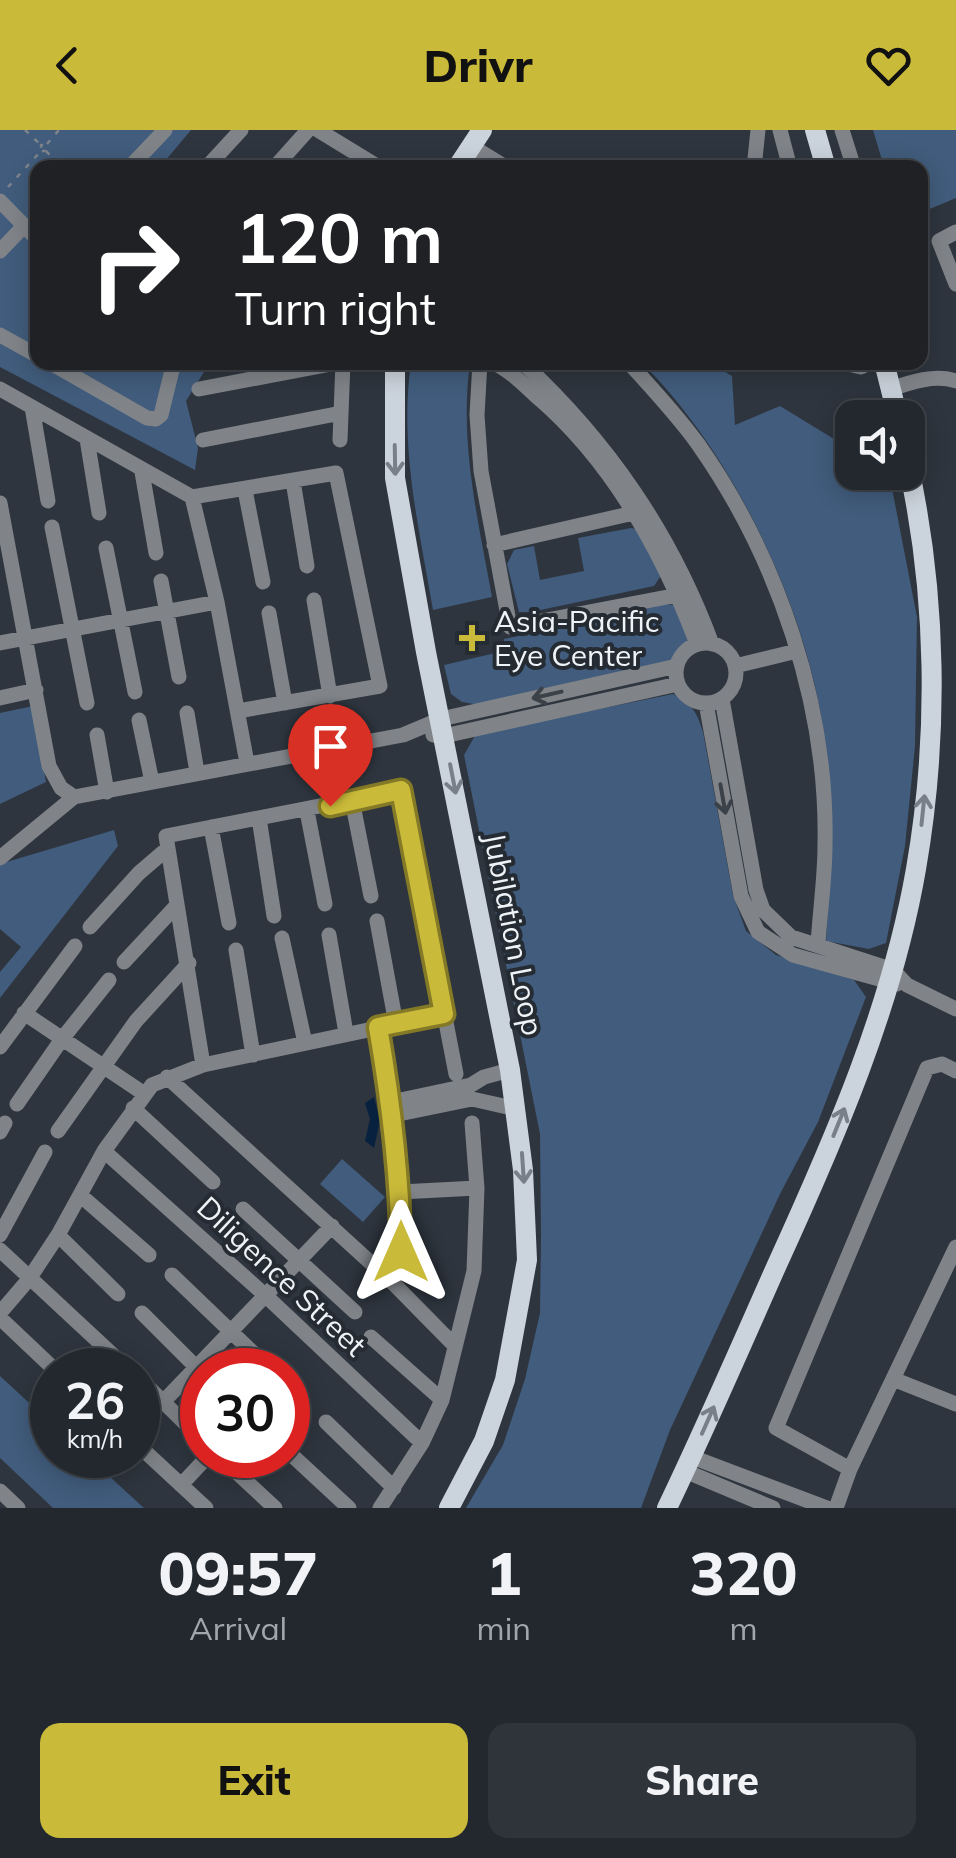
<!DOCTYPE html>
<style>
:root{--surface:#22282e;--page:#2e343a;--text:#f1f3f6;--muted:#a2a6aa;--line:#3f444a;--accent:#caba3a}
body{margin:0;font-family:Mulish,sans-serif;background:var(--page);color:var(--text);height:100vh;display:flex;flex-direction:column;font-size:38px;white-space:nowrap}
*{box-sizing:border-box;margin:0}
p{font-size:32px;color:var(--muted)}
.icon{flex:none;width:55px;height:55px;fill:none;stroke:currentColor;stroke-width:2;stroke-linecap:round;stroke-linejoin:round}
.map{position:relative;height:1378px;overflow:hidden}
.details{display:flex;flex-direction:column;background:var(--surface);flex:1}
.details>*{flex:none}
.hud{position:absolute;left:30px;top:30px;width:898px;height:210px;border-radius:20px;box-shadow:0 5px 25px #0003,0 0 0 2px var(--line);background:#202124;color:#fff;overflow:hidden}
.buttons{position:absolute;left:835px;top:270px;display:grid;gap:20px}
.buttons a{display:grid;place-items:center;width:90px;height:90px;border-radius:20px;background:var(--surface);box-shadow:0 5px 25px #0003,0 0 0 2px var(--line);font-size:50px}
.speed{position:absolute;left:30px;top:1218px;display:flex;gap:20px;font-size:50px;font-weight:700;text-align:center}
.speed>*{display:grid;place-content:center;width:130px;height:130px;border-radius:50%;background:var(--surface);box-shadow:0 5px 25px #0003,0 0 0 2px var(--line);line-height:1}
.speed small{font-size:25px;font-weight:400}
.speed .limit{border:15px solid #d22;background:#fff;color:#111}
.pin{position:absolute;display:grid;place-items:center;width:85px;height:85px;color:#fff;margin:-102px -42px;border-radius:50% 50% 50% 0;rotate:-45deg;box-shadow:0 0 10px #0007}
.pin .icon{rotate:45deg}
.me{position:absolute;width:110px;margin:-55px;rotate:0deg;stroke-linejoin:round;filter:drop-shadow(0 0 8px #0008)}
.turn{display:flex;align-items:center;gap:35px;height:210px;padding:0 40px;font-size:45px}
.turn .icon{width:130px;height:130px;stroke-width:2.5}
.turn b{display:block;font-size:70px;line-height:85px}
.eta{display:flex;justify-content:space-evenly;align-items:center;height:170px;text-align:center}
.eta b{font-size:60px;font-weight:800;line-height:70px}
.button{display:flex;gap:20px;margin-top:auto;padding:20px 40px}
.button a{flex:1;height:115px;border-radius:20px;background:var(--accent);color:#111;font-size:40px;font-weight:800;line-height:115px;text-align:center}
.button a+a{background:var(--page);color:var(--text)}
header{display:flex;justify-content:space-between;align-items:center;height:130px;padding:0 40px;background:var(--accent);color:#111;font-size:45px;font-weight:800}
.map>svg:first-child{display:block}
</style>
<header><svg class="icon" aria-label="back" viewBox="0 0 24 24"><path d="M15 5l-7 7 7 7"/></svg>Drivr<svg class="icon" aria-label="heart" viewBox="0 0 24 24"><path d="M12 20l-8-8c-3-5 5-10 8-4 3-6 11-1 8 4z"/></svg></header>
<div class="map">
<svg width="956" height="1378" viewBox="0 0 956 1378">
<rect width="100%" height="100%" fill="#2e353e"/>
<path fill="#415c7c" d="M 0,0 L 191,0 L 160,37 L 38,38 L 38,232 L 199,233 L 204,242 L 186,271 L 198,318 L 195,340 L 0,237 Z
M 873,0 L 956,0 L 956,68 L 920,83 L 920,38 L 884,37 Z
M 411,233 L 470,233 C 459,312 478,390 492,467 L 433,480 C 419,398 399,316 411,233 Z
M 642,233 L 710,233 L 732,246 L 735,295 L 780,276 L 852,320 L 852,342 L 889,343 L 917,487 L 915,616 L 905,716 L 886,813 L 869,819 L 826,811 C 830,747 833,684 826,620 C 812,488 736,326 642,233 Z
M 631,398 L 640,400 L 662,444 L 654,456 L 531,482 L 519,482 L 507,434 L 514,420 L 534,416 L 540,450 L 584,441 L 578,408 Z
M 666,474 L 675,475 L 688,511 L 673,534 L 479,575 L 462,572 L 451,564 L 444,535 L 504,521 L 504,509 Z
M 673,564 C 692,574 697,582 703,602 L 733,765 L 746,801 L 776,825 L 854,850 L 866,867 L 818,992 L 781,1062 L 670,1300 L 641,1378 L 466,1378 L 503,1315 L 525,1249 L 540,1183 L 541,1106 L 540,1004 L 464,625 L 476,604 Z
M 33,576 L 46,652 L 0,674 L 0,583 Z
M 114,700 L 118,716 L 0,868 L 0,842 L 21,817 L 0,799 L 0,734 Z
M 342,1029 L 385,1067 L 363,1092 L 320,1054 Z
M 0,1246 L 52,1294 L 52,1325 L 86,1325 L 144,1378 L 53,1378 L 0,1328 Z"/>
<path fill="#07213e" d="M 374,967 L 380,991 L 374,1018 L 365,1011 L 370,989 L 365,973 Z"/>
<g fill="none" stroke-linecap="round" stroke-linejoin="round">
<path stroke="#7e848c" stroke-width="2.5" stroke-dasharray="5 8" stroke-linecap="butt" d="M 25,0 L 41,15
M 47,14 L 59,0
M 46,21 L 63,38
M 8,57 L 41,21 L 41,15 L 46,15 L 46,21 L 41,21"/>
<path stroke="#808488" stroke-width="15" d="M 318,0 L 380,38
M 780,0 L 790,38
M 842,0 L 854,38
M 471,16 L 507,38
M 129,38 L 165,0
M 206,38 L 241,0
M 274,38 L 308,0
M 754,38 L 758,0
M 0,71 L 38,110
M 956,102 L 939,111 L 956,154
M 0,121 L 24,96
M 0,205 L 38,226
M 49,232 L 147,288 L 156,289 L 161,285 L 174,232
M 480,232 L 477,285 L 481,341 L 510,497 L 678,465
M 492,232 C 509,240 522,253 535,265 C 612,330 662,421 697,514
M 522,232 C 608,312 671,403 712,514
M 628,232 C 652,258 677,285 698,314 C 778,428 828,575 825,715 C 825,748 820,781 818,814
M 839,232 L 861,237 L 872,232
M 0,259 L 192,367 L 336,343 L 380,556 L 238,581
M 199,259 L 342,232
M 891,259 C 911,252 935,244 956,251
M 32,277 L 48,371
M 87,309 L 99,383
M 203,310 L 341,283
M 340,310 L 343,232
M 142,342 L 156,423
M 293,351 L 307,436
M 245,360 L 263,452
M 192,367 L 217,472 L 247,633
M 0,373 L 49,636 L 61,658 L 74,667 L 403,605 L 441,589 L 677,536
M 52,397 L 87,573
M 494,415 L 638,382
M 106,418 L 135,562
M 161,451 L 179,547
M 314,470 L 330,566
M 269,483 L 285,573
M 0,513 L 217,472
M676 543a30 30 0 1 1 60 0a30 30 0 1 1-60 0Z
M 735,536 L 797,521
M 0,568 L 36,560
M 722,569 L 756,760 L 763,780 L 791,807 L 893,840 L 907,855 L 956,879
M 706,573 L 741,766 L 758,802 L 793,825 L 897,854
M 187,583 L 197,642
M 139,590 L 152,652
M 97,605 L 107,662
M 433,605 L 444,606 L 678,554
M 352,670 L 371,766
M 307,681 L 325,774
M 259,688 L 274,786
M 211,697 L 229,793
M 0,728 L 74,667
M 377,791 L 396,894
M 90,797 L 139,743 L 167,719
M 329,805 L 346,903
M 282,808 L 305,913
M 236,820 L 253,925
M 124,832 L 177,775
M 24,883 L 143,963
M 378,897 C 393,981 412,1070 394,1154
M 0,917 L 75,816
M 203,935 L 166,706 L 401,660 L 456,944
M 167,947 L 394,1154 L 455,1216
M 391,972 L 471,955 L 484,947 L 510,940
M 17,974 L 62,909 L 109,850
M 133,978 L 213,1052
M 394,985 L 472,969 L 517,979
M 58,1001 L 136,891 L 189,833
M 0,1002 L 5,993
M 104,1021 L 266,1166 L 422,1313
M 400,1062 L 477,1058
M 80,1065 L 149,1125
M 243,1079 L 355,1182
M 0,1105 L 45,1022
M 58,1105 L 118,1164
M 0,1120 L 129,1240
M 172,1145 L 271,1240
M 0,1183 L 29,1149 L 58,1105 L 104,1021 L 152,955 L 203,935 L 444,884
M 142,1183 L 199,1240
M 0,1188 L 55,1240
M 371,1207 L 442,1270
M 138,1247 L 202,1310
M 893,1249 L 956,1274
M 288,1255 L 299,1266
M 164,1271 L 332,1096
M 326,1292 L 394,1358
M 138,1315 L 206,1378
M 218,1325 L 275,1378
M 692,1327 L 827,1378
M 295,1328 L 349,1378
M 850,1339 L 776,1298 L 927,938 L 942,934 L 956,941
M 685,1341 L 773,1378
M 181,1355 L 209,1325
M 0,1361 L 18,1378
M 380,1378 L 422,1313 L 442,1270 L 474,1141 L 477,1058 L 472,993
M 836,1378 L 850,1339 L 956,1117"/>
<path stroke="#cbd3dc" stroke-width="20" d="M 815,0 L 826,38
M 457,38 L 482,0
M 395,232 L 395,348 L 426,522 L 510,940 L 523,1040 L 527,1130 L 505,1250 L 484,1311 L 449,1378
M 884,232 L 898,288
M 667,1378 C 705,1299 740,1218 776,1137 C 834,1010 892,878 916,739 C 939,607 937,465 908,334"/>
</g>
<defs><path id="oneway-shaft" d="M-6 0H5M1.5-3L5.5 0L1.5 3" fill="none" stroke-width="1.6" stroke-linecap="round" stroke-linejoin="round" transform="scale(2.5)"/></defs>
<g stroke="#787f88">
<use href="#oneway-shaft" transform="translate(395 330) rotate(89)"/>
<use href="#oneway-shaft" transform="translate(453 649) rotate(79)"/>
<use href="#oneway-shaft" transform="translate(923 680) rotate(-84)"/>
<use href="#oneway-shaft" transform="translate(839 992) rotate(-68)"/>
<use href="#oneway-shaft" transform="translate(523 1038) rotate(86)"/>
<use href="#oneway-shaft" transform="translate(708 1290) rotate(-66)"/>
</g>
<g stroke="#3b4148">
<use href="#oneway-shaft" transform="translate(547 565) rotate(167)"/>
<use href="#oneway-shaft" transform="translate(723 669) rotate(80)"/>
</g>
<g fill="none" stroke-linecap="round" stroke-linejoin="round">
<g stroke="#837926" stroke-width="25">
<path id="route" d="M 330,676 L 401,660 L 444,884 L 378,897 C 391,972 400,1045 401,1122"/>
</g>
<use href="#route" stroke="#caba3a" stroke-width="18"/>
</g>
<path fill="#caba3a" stroke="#242b33" stroke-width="4" d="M467 493h10v10h10v10h-10v10h-10v-10h-10v-10h10z"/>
<g text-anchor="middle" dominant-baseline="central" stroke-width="8" stroke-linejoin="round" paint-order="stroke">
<g font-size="30" fill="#eef3f8" stroke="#242b33" text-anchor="start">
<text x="494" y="491">Asia-Pacific<tspan x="494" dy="34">Eye Center</tspan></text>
</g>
<g font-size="30" fill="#eef3f8" stroke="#242b33">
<text transform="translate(514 804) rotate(79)">Jubilation Loop</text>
<text transform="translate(282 1146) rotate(43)">Diligence Street</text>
</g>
</g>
</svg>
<div class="buttons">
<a><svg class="icon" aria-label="sound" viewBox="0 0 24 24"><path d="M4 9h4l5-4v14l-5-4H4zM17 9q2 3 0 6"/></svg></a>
</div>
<div class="speed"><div>26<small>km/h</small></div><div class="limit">30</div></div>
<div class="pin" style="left:330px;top:676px;background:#d93025"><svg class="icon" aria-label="arrive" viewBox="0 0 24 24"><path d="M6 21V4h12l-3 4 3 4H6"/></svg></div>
<svg class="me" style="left:401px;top:1122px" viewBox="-20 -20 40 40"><path d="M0-17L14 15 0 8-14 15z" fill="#caba3a" stroke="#fff" stroke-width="4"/></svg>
<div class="hud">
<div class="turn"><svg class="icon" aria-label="right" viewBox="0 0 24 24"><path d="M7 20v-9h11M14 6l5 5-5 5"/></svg><div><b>120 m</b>Turn right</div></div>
</div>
</div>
<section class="details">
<div class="eta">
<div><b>09:57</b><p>Arrival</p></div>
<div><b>1</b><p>min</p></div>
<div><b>320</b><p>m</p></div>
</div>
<div class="button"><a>Exit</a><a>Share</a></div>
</section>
